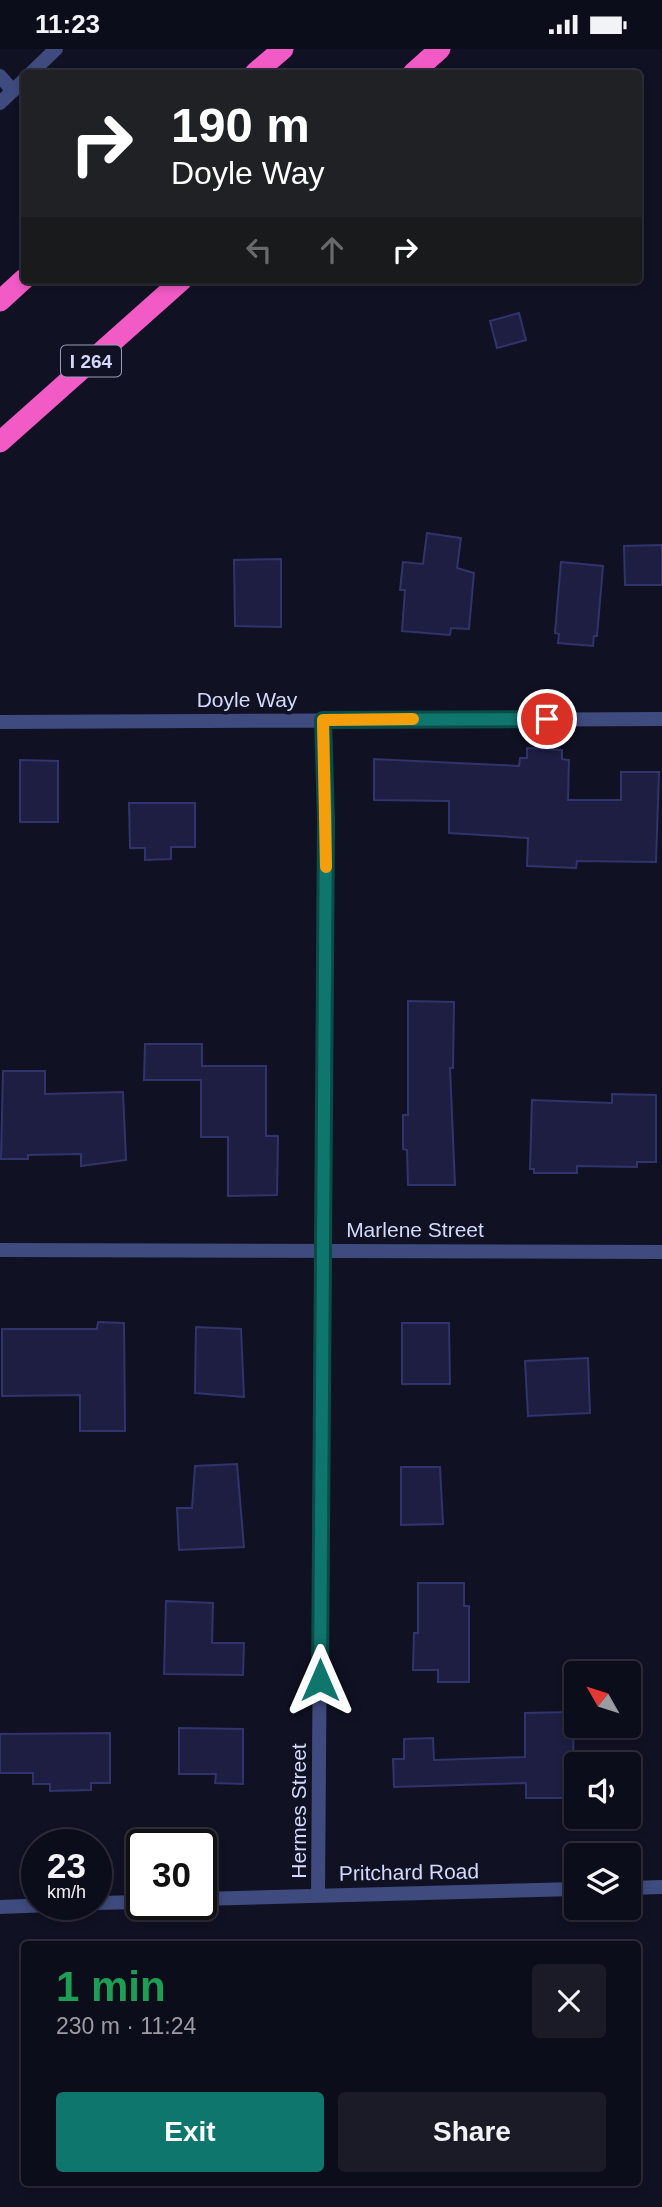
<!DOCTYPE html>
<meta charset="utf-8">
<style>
:root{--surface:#0c0d1a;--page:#1a1b27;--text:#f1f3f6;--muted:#9a9ca2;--line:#2c2d39;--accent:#0f766e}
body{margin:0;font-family:Arial,sans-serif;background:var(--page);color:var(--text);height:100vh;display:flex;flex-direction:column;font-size:26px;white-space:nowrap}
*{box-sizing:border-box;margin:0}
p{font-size:23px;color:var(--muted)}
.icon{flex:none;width:38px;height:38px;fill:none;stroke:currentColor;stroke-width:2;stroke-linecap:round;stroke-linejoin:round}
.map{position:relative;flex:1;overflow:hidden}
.side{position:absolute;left:21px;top:1892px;width:620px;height:245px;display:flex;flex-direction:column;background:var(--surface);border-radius:7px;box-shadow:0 4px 10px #0003,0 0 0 2px var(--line)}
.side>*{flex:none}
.hud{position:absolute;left:21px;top:21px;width:621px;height:214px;border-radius:7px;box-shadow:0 4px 10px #0003,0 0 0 2px var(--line);background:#202124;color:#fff;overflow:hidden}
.needle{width:46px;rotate:309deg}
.tools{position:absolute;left:564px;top:1612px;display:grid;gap:14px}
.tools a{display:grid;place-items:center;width:77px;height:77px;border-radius:7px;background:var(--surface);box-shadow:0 4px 10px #0003,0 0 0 2px var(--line);font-size:35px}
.speed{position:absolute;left:21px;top:1780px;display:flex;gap:14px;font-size:35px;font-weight:700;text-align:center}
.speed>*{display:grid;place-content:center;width:91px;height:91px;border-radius:50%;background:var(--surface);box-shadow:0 4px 10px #0003,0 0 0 2px var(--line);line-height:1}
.speed small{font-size:18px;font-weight:400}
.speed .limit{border:4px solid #111;border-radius:10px;background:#fff;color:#111}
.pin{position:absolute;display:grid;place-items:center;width:60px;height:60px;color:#fff;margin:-30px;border:4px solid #fff;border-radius:50%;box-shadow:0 2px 7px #0007}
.me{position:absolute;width:77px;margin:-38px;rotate:0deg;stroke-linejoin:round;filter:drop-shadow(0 0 5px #0008)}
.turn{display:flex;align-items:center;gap:24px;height:147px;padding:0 35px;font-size:32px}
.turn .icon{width:91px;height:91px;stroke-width:2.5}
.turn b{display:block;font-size:49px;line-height:60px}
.lanes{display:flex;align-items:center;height:66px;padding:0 35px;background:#0003;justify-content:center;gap:35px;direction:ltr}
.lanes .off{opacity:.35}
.round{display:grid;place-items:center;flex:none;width:74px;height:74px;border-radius:7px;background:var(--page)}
.headline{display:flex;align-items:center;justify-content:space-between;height:119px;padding:0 35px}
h1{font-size:42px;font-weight:700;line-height:52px;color:#1e9e55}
.button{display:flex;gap:14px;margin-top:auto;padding:14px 35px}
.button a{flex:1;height:80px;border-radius:7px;background:var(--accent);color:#fff;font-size:28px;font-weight:700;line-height:80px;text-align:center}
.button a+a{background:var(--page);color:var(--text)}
.status{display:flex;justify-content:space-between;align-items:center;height:49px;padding:0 35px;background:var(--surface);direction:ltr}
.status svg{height:19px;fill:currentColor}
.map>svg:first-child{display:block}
</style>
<div class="status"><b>11:23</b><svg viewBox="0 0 49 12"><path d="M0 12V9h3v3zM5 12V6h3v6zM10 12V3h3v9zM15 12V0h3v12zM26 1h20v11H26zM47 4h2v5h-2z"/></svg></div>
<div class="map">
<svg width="662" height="2158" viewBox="0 0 662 2158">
<rect width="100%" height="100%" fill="#101123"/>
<path fill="#1e1e42" stroke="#31336c" stroke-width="2" d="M 519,264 L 526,291 L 497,299 L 490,272 Z
M 427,484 L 461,489 L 457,519 L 474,524 L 469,580 L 451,579 L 450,586 L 402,582 L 405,541 L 400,541 L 403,513 L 423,515 Z
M 662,496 L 662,536 L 625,536 L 624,497 Z
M 281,510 L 281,578 L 235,577 L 234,511 Z
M 561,513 L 603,517 L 597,587 L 594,587 L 593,597 L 558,594 L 559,585 L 555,584 Z
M 527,699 L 562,701 L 562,710 L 569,711 L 568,751 L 621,751 L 621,723 L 659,723 L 656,813 L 577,812 L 576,819 L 527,817 L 528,789 L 449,784 L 449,752 L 374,751 L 374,710 L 519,717 L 520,709 L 527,709 Z
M 20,711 L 58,712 L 58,773 L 20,773 Z
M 129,754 L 195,754 L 195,798 L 171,798 L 171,810 L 145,811 L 145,799 L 130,799 Z
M 408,952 L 454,953 L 453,1019 L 450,1019 L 455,1136 L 408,1136 L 407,1101 L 403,1100 L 403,1066 L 408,1066 Z
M 145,995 L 202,995 L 202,1017 L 266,1017 L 266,1087 L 278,1087 L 277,1146 L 228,1147 L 228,1088 L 201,1088 L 201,1031 L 144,1031 Z
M 3,1022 L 45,1022 L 45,1045 L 123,1043 L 126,1111 L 81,1117 L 81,1105 L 28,1106 L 28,1110 L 1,1110 Z
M 612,1045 L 656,1046 L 656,1113 L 637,1113 L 637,1118 L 577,1117 L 577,1124 L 534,1124 L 534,1120 L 530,1120 L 532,1051 L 612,1054 Z
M 98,1273 L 124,1274 L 125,1382 L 80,1382 L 80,1346 L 2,1347 L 2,1280 L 97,1280 Z
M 402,1274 L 449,1274 L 450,1335 L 402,1335 Z
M 196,1278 L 241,1280 L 244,1348 L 195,1344 Z
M 588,1309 L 590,1364 L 528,1367 L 525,1312 Z
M 237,1415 L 244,1498 L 179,1501 L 177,1459 L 192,1459 L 195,1417 Z
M 401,1418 L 440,1418 L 443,1475 L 401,1476 Z
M 418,1534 L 464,1534 L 464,1557 L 469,1557 L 469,1633 L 438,1633 L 438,1621 L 413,1621 L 414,1584 L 418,1584 Z
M 166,1552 L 213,1554 L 212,1594 L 244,1594 L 243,1626 L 164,1625 Z
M 573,1663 L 574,1749 L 526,1749 L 526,1734 L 394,1738 L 393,1710 L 404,1710 L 404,1690 L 433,1689 L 434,1711 L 525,1708 L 525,1664 Z
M 179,1679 L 243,1680 L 243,1735 L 215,1734 L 216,1725 L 179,1725 Z
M 110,1684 L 110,1734 L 91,1734 L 91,1741 L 50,1742 L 50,1735 L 33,1735 L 33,1724 L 0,1724 L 0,1685 Z"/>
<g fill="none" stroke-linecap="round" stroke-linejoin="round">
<path stroke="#3f4b7e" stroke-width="14" d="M 31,24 L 56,0
M 0,27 L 13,42
M 0,54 L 24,31
M 0,673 L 662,670
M 0,1201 L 662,1203
M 628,1839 L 662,1838
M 318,1846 L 326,771 L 323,671
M 201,1850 L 576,1840
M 96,1854 L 142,1853
M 0,1858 L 76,1855"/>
<path stroke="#f25ac5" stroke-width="21" d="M 255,24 L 283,0
M 413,24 L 440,0
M 0,252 L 24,230
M 0,393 L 182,231"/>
</g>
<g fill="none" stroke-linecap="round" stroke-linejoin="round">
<g stroke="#0a4d48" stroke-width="18">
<path id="route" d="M 320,1631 L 326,771 L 323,671 L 547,670"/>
</g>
<use href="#route" stroke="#0f766e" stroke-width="12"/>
<path stroke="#f59e0b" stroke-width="12" d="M 326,818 L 323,671 L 413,670"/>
</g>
<g text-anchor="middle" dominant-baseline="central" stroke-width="7" stroke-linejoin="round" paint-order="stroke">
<rect fill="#101123" stroke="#9a9dbb" stroke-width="2" x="61" y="296.5" width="60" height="31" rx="5"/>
<g font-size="19" font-weight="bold" fill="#d5d9fc">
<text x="91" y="312">I 264</text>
</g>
<g font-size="21" fill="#d5d9fc" stroke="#101123">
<text x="247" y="650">Doyle Way</text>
<text x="415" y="1180">Marlene Street</text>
<text transform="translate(298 1762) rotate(-90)">Hermes Street</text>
<text transform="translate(409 1823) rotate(-1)">Pritchard Road</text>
</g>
</g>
</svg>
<div class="tools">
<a><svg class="needle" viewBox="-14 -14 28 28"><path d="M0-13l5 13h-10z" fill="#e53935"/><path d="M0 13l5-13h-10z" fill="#9a9ca2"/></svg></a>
<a><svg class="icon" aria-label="sound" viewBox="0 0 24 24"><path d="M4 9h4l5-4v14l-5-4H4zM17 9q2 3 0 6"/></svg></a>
<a><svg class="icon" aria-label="layers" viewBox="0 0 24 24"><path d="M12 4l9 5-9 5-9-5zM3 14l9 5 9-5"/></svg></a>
</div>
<div class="speed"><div>23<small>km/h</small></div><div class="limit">30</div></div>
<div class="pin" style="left:547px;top:670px;background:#d93025"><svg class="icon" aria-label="arrive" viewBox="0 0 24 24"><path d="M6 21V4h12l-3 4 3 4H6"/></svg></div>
<svg class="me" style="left:320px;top:1631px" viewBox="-20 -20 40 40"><path d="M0-17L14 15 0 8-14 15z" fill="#0f766e" stroke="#fff" stroke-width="4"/></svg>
<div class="hud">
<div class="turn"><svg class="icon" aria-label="right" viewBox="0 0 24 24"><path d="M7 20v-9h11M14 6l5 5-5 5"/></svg><div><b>190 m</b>Doyle Way</div></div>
<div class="lanes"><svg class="icon off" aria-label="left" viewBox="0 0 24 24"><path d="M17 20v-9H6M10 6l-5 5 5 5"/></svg><svg class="icon off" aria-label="ahead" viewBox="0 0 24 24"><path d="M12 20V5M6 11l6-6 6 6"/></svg><svg class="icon" aria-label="right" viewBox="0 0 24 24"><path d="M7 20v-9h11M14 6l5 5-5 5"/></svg></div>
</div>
<section class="side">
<div class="headline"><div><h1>1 min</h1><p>230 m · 11:24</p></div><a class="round"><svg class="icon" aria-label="close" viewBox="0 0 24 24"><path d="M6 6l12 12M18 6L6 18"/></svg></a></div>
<div class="button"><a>Exit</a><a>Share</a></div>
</section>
</div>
